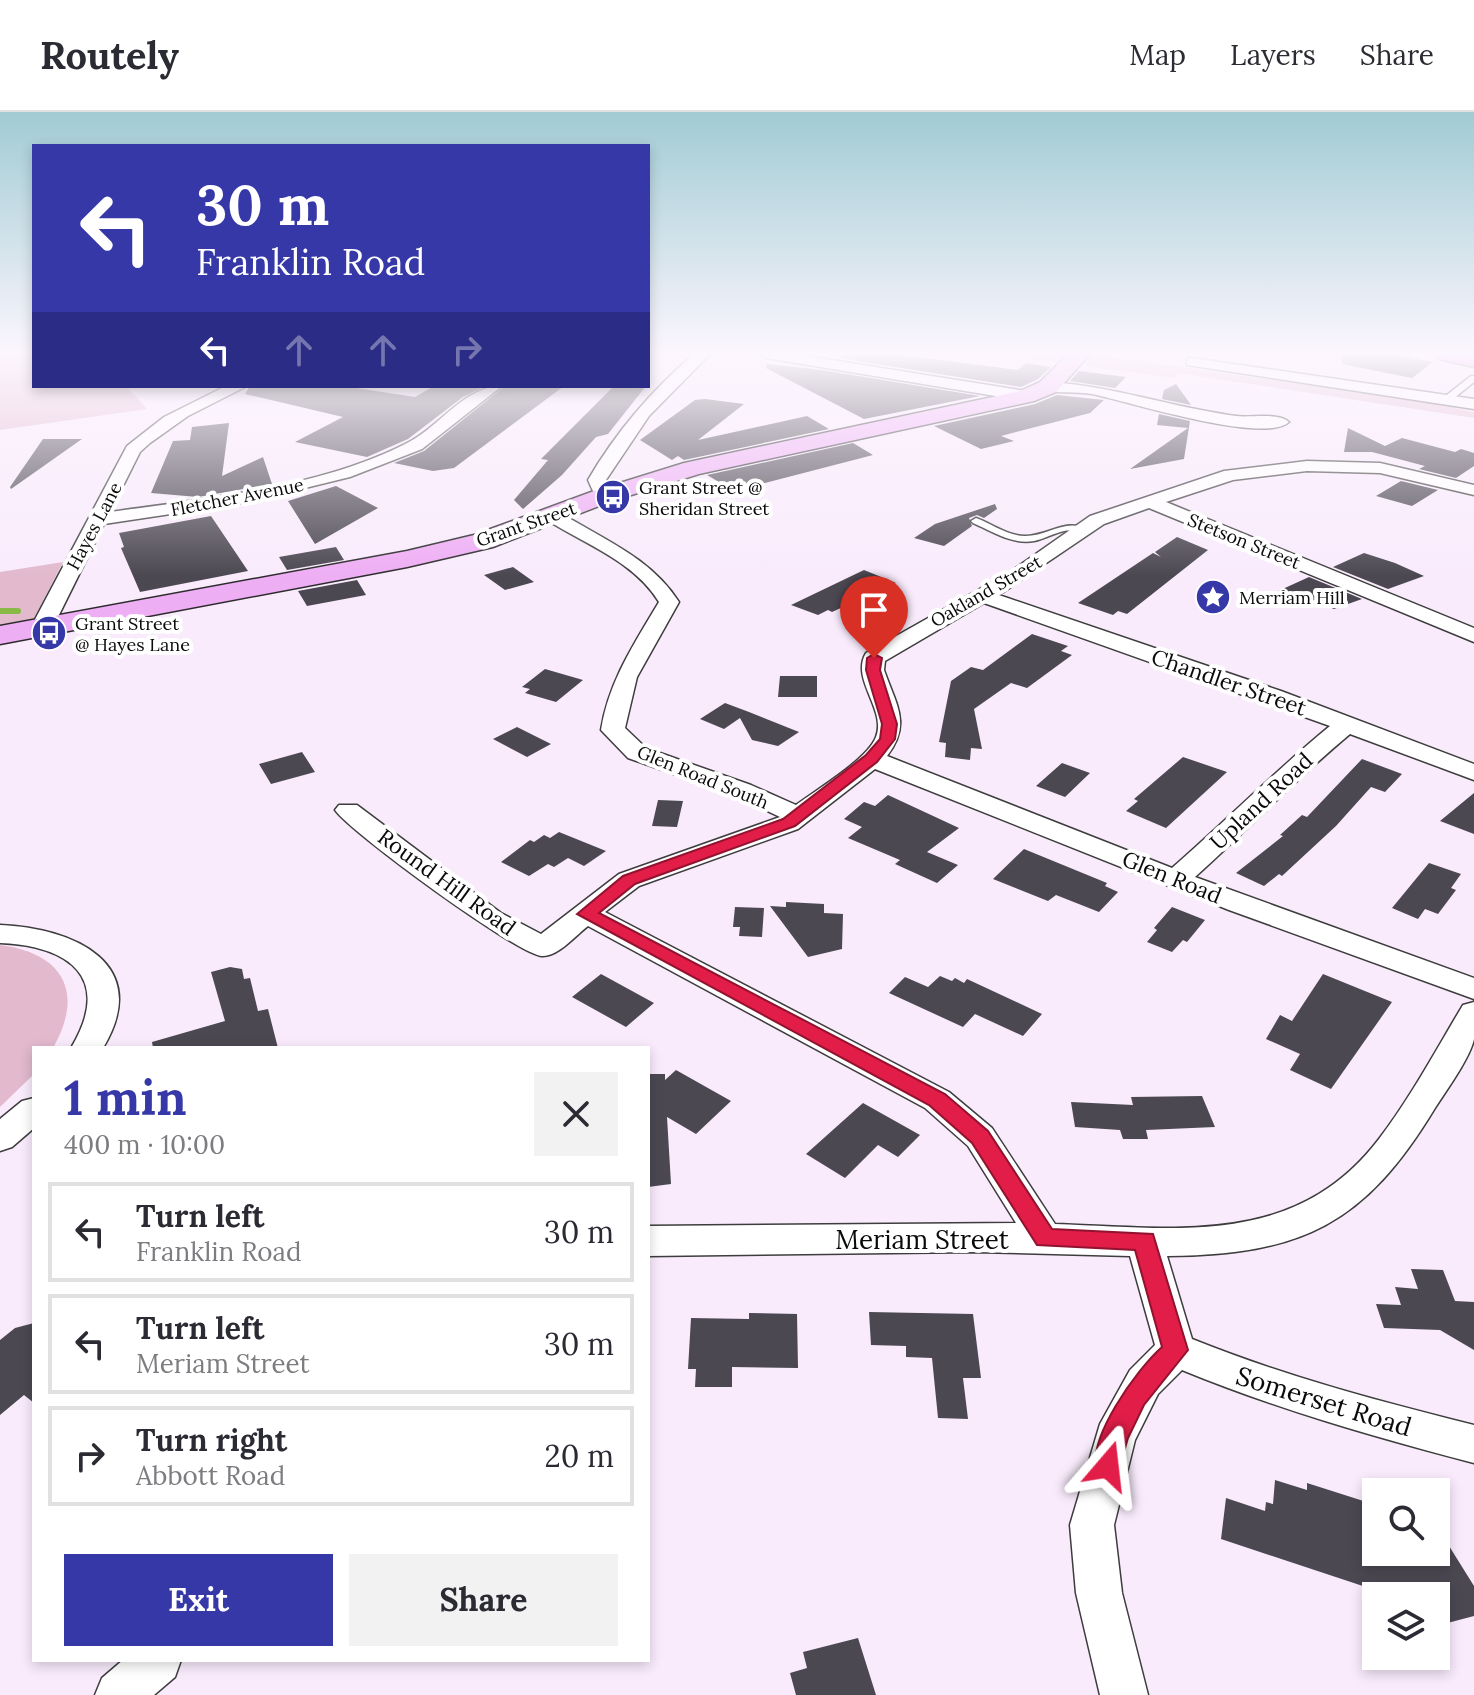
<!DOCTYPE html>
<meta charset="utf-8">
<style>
:root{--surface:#fff;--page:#f2f2f3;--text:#2b2b33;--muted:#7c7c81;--line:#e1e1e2;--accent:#3638a7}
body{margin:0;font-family:Lora,serif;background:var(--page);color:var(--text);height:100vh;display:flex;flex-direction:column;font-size:30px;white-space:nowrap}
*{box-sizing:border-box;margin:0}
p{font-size:26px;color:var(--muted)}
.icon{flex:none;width:44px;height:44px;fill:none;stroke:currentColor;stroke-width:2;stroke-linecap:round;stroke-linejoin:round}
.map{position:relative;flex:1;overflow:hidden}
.side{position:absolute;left:32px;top:934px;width:618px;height:616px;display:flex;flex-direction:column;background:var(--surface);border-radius:0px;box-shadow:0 4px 12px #0003}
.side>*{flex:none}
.guide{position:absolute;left:32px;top:32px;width:618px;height:244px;border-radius:0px;box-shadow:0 4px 12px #0003;background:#3638a7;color:#fff;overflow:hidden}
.buttons{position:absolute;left:1362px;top:1366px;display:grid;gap:16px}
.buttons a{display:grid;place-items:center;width:88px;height:88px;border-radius:0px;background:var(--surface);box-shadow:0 4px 12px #0003;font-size:40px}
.pin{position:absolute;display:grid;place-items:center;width:68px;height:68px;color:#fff;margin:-82px -34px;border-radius:50% 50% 50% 0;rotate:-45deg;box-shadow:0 0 8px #0007}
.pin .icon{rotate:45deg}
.me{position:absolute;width:88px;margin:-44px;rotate:17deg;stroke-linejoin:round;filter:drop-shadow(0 0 6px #0008)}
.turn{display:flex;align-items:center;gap:28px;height:168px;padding:0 32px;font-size:36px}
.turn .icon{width:104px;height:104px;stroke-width:2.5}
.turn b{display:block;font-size:56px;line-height:68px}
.lanes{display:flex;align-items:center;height:76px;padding:0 32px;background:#0003;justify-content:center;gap:40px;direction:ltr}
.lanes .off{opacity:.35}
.round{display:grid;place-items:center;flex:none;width:84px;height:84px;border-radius:0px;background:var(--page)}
.summary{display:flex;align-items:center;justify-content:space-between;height:136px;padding:0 32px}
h1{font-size:48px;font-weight:800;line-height:60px;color:var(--accent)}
.cta{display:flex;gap:16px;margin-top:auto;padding:16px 32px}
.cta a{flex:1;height:92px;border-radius:0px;background:var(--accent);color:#fff;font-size:32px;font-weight:800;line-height:92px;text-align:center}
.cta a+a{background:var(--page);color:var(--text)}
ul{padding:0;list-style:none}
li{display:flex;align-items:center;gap:24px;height:100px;margin:0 16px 12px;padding:0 16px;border:4px solid var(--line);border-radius:0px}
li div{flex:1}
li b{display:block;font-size:30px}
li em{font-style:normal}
header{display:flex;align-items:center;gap:48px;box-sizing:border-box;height:112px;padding:0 40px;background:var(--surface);border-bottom:2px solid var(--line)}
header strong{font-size:38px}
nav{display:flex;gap:44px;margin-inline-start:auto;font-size:28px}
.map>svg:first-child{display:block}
</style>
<header>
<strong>Routely</strong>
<nav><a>Map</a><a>Layers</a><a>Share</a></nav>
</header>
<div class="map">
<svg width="1474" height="1583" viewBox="0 0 1474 1583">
<rect width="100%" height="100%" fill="#f9ebfc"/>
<path fill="#e2b9cd" d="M 0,242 L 34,242 L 34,274 L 126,274 L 147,297 L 0,318 Z
M 1000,242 L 1064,242 L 1090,246 L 1093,243 L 1456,293 L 1454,296 L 1474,300 L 1474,306 L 1178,261 L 1174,266 L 1086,254 L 1089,248 L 1061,244 L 1055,250 Z
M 63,450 L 33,508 L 0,514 L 0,460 Z
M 0,833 C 63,841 85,880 53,936 L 34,936 L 34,962 L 0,995 Z"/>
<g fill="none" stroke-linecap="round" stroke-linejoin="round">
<path stroke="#89ba47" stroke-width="6" d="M 0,499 L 18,499"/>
</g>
<path fill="#4c4852" d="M 845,242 L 894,242 L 1018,258 L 1026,251 L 1051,255 L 1038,267 L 1021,275 L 839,246 Z
M 1342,242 L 1393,242 L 1433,250 L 1412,266 L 1342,252 Z
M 767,252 L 822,258 L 980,284 L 864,307 L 766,256 Z
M 1079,259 L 1126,265 L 1115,276 L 1070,269 Z
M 1176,272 L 1191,293 L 1162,287 L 1164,278 Z
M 250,274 L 343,274 L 415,285 L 434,274 L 485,274 L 463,285 L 408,327 L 367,345 L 295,330 L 343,305 L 245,282 Z
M 505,274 L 564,274 L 454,356 L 433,359 L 394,351 L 424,339 Z
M 614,274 L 646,274 L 608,322 L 596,325 L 562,363 L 523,397 L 514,388 L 548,348 L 541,347 Z
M 1057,283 L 1104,288 L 1090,301 L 1001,324 L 1014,329 L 981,337 L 934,314 L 1035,292 Z
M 705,287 L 744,292 L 698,328 L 807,304 L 829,317 L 684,348 L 678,344 L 672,348 L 640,328 L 695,288 Z
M 1159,302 L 1190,309 L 1184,347 L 1130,357 L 1188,316 L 1157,313 Z
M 229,311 L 222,364 L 263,345 L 272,372 L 198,385 L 151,381 L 173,329 L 190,328 L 192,315 Z
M 1348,316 L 1385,334 L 1402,326 L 1455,340 L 1461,337 L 1474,341 L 1474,354 L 1456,366 L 1419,357 L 1425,354 L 1372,340 L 1344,340 Z
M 43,327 L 82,327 L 11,377 L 10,375 Z
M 853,331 L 873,343 L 734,379 L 707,363 Z
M 1401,369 L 1438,378 L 1412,394 L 1376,384 Z
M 336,374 L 378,396 L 315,432 L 288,389 Z
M 995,392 L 997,397 L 984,406 L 977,403 L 969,406 L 972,414 L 944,434 L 914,426 L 935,412 Z
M 211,404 L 248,459 L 140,480 L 121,436 L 124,435 L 119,421 Z
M 1177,425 L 1208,438 L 1127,502 L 1118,499 L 1113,503 L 1078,491 L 1153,441 L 1161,445 L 1155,440 Z
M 336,435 L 344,448 L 287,458 L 279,445 Z
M 1364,441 L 1395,451 L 1424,464 L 1388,477 L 1333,455 Z
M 513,455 L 534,470 L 505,478 L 484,463 Z
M 864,458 L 896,471 L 832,500 L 828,498 L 818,503 L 791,493 Z
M 1309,465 L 1362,487 L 1334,497 L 1310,487 L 1302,491 L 1276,480 Z
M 357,468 L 366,483 L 307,494 L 298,479 Z
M 1032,522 L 1068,534 L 1061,539 L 1072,543 L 1027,576 L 1011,571 L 974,597 L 982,637 L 971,636 L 970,648 L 945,645 L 946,631 L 939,630 L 951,569 L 971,555 L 983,558 Z
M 545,557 L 583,568 L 556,590 L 525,581 L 530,577 L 522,575 Z
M 780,564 L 817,564 L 817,585 L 778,585 Z
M 725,591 L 749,600 L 799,620 L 778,634 L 752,628 L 740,606 L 724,617 L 700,607 Z
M 517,615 L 551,632 L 527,645 L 493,627 Z
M 302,640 L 315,660 L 271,672 L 259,652 Z
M 1183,645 L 1227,660 L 1166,716 L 1126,699 L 1138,689 L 1134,687 Z
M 1362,647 L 1402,662 L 1385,680 L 1371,675 L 1336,714 L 1282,764 L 1279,762 L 1264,774 L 1236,761 L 1283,724 L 1280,723 L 1302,703 L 1307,705 Z
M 1062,651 L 1090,661 L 1065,685 L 1036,674 Z
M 1474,681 L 1474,722 L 1440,709 Z
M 888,683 L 959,716 L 927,740 L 958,753 L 937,771 L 895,752 L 900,748 L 848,726 L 862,715 L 844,707 L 864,690 L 875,694 Z
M 658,688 L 683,689 L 677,715 L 652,714 Z
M 559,720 L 606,739 L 584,754 L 568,746 L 554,755 L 548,752 L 529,764 L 501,750 L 530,728 L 534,730 L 544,723 L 550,726 Z
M 1024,737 L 1107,771 L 1105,774 L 1118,780 L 1099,800 L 1056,783 L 1048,789 L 993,767 Z
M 1429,751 L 1461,762 L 1451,776 L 1456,778 L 1438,802 L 1425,797 L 1418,807 L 1392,796 Z
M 786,790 L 824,792 L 824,801 L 843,802 L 842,837 L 808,845 L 770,794 L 786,795 Z
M 735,795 L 764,796 L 762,825 L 739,824 L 740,815 L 733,815 Z
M 1172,795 L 1205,808 L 1187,830 L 1183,828 L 1172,840 L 1147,830 L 1157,818 L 1154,816 Z
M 230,855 L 242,857 L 244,867 L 250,866 L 258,899 L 268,897 L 278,936 L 153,936 L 152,930 L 225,909 L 211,860 Z
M 601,862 L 654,891 L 626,915 L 572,885 Z
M 1323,862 L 1392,890 L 1331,977 L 1290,958 L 1300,942 L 1266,927 L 1280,903 L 1292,909 Z
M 940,864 L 952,869 L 955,866 L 964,871 L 967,867 L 1042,902 L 1023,924 L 975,902 L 963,915 L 889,881 L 905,865 L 928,875 Z
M 676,958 L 731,989 L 696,1022 L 667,1005 L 671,1072 L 648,1075 L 648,962 L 665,962 L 665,968 Z
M 1202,984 L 1215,1015 L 1146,1018 L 1148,1027 L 1123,1027 L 1120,1018 L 1075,1015 L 1071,990 L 1133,993 L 1131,985 Z
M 863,991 L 920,1023 L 898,1045 L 878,1033 L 845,1066 L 806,1042 Z
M 1411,1157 L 1443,1158 L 1455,1189 L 1474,1190 L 1474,1238 L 1440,1218 L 1384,1216 L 1376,1192 L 1401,1193 L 1395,1175 L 1418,1177 Z
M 869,1200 L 973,1202 L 981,1266 L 963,1266 L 968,1307 L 938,1306 L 932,1246 L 906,1245 L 906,1234 L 871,1233 Z
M 749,1201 L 797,1202 L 798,1256 L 732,1255 L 732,1275 L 695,1275 L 696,1257 L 688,1257 L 691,1206 L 749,1207 Z
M 34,1211 L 34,1291 L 24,1283 L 0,1303 L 0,1228 L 15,1216 Z
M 1275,1368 L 1307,1378 L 1307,1371 L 1376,1393 L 1376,1440 L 1436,1440 L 1436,1413 L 1474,1474 L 1474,1504 L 1436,1514 L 1436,1484 L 1393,1484 L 1221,1427 L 1226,1386 L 1265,1399 L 1266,1390 L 1273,1392 Z
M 858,1526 L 876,1583 L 796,1583 L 790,1561 L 807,1556 L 803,1540 Z"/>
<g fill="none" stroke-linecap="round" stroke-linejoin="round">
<g stroke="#3d3d3d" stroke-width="3">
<path id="lane" d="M 1471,264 L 1474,264 L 1474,270 L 1449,290 L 1443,290 L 1443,286 Z
M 976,406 C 992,412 1008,424 1025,424 C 1049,424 1066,405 1089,418 C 1081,422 1073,417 1064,419 C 1054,421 1044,427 1034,429 C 1012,433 992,419 973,411 L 971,409 Z"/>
</g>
<g stroke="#3d3d3d" stroke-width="3">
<path id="street" d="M 694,242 L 710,242 L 649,304 L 606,368 L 612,384 L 609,388 L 597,388 L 588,368 C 616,320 652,278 694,242 Z
M 759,242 L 794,242 L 1026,279 L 1034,284 L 1026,289 L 766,246 Z
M 1192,246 L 1474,287 L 1474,297 L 1187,253 L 1187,247 Z
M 1048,270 C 1114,274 1170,295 1236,304 C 1251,306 1278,300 1289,310 C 1264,333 1127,289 1092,282 C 1076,279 1059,282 1043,278 L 1043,272 Z
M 226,274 L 247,274 L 188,304 L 150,331 L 140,340 L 110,400 C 208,386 321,376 409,330 C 440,314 465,274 502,274 L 422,337 L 350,365 L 244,391 L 104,412 L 53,515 L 49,519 L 35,519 L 31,515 L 127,334 L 164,305 Z
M 1307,349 L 1380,351 L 1474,373 L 1474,383 L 1380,361 L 1307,359 L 1233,368 L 1166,390 L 1474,516 L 1474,530 L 1149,396 L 1104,412 L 999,483 L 1281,579 L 1474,652 L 1474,668 L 1350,622 C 1296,667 1247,718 1195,765 L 1474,866 L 1474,887 L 1229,798 L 875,657 L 798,717 L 639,774 L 605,800 L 949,980 L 992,1016 L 1055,1112 C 1177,1116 1296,1136 1379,1027 C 1411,985 1436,938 1463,893 L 1474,890 C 1474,901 1474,915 1474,927 C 1470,946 1446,979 1435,996 C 1365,1112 1302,1143 1167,1144 L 1192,1227 C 1284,1264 1378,1289 1474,1313 L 1474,1351 C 1374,1325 1277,1297 1182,1258 L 1158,1282 L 1135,1328 L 1114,1413 L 1122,1481 L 1148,1583 L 1100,1583 L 1076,1481 L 1070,1413 L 1100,1312 L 1130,1258 L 1155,1233 L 1130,1144 L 976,1140 L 648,1144 L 648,1114 L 1016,1111 L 968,1034 L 925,996 L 588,814 C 576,823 558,845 542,844 C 518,843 350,720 335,698 L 339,693 L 357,693 L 501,801 L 541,822 L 619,762 L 780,705 L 733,683 L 628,646 L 601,618 C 609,569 634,532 659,490 C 634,449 586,433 547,408 L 544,404 L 547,400 L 559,400 C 604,428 650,445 679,490 L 637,565 L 625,616 L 646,636 L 751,673 L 796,693 C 816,678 868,647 876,625 C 887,598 850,567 866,541 L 1010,460 L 1090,404 L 1224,359 ZM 984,491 L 1330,614 C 1275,659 1226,709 1172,756 L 887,644 C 912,612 896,593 884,558 L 885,549 Z
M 0,813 C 73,816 154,851 103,936 L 71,936 C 113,866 70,834 0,831 Z
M 34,986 L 34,1016 L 12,1035 L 0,1039 L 0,1007 L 22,989 Z
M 123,1548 L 181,1548 L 175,1565 L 154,1583 L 95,1583 L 102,1566 Z"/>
</g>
<g stroke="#2c2c2c" stroke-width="3">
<path id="secondary" d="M 1068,242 L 1090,242 L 1056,280 L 1034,289 L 699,362 L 612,389 L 493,435 L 407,455 L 0,532 L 0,514 L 407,439 L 474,423 L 594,379 L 684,351 L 1020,279 L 1040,270 Z"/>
</g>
<g stroke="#1b1b1b" stroke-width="3">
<path id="primary" d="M 1436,242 L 1474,242 L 1474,255 L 1439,247 Z"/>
</g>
<use href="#lane" fill="#fff" fill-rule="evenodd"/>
<use href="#street" fill="#fff" fill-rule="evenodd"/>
<use href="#secondary" fill="#eeaef4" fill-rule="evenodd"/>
<use href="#primary" fill="#cd71e6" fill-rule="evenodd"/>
</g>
<linearGradient id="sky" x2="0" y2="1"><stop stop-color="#a1cbd4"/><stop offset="0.52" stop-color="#fcf6fe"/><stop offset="1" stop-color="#fcf6fe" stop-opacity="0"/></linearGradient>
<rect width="1474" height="464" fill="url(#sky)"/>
<path fill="#e11d48" stroke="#92132f" stroke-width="2" d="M 874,542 L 882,546 L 880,558 L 897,612 L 895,627 L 877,650 L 795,714 L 635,772 L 599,801 L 945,982 L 988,1019 L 1052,1117 L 1153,1122 L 1188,1238 L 1144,1293 L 1128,1326 L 1117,1363 L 1108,1367 L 1098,1363 C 1083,1330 1138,1256 1162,1235 L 1135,1138 L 1037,1133 L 972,1031 L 929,993 L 577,802 L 623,764 L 783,707 L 866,643 L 880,627 L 882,612 L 866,558 L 867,546 Z"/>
<defs>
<g id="bus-disc" transform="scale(1.8)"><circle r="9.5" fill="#3638a7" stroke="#fff"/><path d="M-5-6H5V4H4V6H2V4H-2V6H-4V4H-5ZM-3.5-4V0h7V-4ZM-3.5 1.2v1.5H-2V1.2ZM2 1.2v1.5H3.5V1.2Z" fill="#fff"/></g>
<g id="sight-disc" transform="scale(1.8)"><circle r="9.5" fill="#3638a7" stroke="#fff"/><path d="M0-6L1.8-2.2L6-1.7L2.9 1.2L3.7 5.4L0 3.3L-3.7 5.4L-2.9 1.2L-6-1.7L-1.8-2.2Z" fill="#fff"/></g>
</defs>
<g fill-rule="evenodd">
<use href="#bus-disc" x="613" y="385"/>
<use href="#sight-disc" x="1213" y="485"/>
<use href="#bus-disc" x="49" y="521"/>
</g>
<g text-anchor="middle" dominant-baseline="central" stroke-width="8" stroke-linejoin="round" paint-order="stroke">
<g font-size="18" fill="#0a0a0a" stroke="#fff" text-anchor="start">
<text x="639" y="375">Grant Street @<tspan x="639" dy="21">Sheridan Street</tspan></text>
<text x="1239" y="485">Merriam Hill</text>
<text x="75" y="511">Grant Street<tspan x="75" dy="21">@ Hayes Lane</tspan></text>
</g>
<g font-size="18" fill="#0a0a0a" stroke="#fff">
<text transform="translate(237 385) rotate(-11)">Fletcher Avenue</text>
<text transform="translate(526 412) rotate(-19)">Grant Street</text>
<text transform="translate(94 414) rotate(-62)">Hayes Lane</text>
<text transform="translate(1244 429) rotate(22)">Stetson Street</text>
<text transform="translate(986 479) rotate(-30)">Oakland Street</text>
<text transform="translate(703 665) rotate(22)">Glen Road South</text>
</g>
<g font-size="22" fill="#0a0a0a" stroke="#fff">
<text transform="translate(1229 570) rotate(19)">Chandler Street</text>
<text transform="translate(1261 689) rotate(-43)">Upland Road</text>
<text transform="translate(1172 765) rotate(22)">Glen Road</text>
<text transform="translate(447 770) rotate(36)">Round Hill Road</text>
</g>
<g font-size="26" fill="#0a0a0a" stroke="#fff">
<text x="922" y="1127">Meriam Street</text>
<text transform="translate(1324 1289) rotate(17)">Somerset Road</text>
</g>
</g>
</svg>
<div class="buttons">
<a><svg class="icon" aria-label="search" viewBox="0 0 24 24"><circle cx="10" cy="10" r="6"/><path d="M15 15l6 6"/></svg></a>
<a><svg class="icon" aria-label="layers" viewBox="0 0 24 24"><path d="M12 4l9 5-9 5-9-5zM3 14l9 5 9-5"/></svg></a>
</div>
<div class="pin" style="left:874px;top:546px;background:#d93025"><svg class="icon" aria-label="arrive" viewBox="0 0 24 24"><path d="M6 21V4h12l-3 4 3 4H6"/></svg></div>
<svg class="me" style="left:1108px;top:1354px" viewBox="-20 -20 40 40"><path d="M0-17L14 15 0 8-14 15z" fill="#e11d48" stroke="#fff" stroke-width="4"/></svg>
<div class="guide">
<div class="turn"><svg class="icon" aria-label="left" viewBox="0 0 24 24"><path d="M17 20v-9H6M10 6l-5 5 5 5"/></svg><div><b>30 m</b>Franklin Road</div></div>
<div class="lanes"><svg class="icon" aria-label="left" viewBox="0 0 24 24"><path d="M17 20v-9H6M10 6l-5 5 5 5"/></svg><svg class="icon off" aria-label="ahead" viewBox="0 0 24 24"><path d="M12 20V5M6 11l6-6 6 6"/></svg><svg class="icon off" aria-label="ahead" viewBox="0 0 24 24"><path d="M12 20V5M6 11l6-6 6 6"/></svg><svg class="icon off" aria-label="right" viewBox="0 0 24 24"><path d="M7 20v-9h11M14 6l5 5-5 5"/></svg></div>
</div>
<section class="side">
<div class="summary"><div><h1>1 min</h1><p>400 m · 10:00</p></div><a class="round"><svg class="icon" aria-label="close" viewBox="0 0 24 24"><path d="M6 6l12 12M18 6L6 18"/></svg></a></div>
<ul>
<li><svg class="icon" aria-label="left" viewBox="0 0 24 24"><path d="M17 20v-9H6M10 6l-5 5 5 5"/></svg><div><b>Turn left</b><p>Franklin Road</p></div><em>30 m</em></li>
<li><svg class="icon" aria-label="left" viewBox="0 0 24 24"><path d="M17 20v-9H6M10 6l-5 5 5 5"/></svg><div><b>Turn left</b><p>Meriam Street</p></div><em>30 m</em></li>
<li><svg class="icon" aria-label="right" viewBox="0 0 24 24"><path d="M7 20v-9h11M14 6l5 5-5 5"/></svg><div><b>Turn right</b><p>Abbott Road</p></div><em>20 m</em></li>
</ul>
<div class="cta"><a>Exit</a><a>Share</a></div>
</section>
</div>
